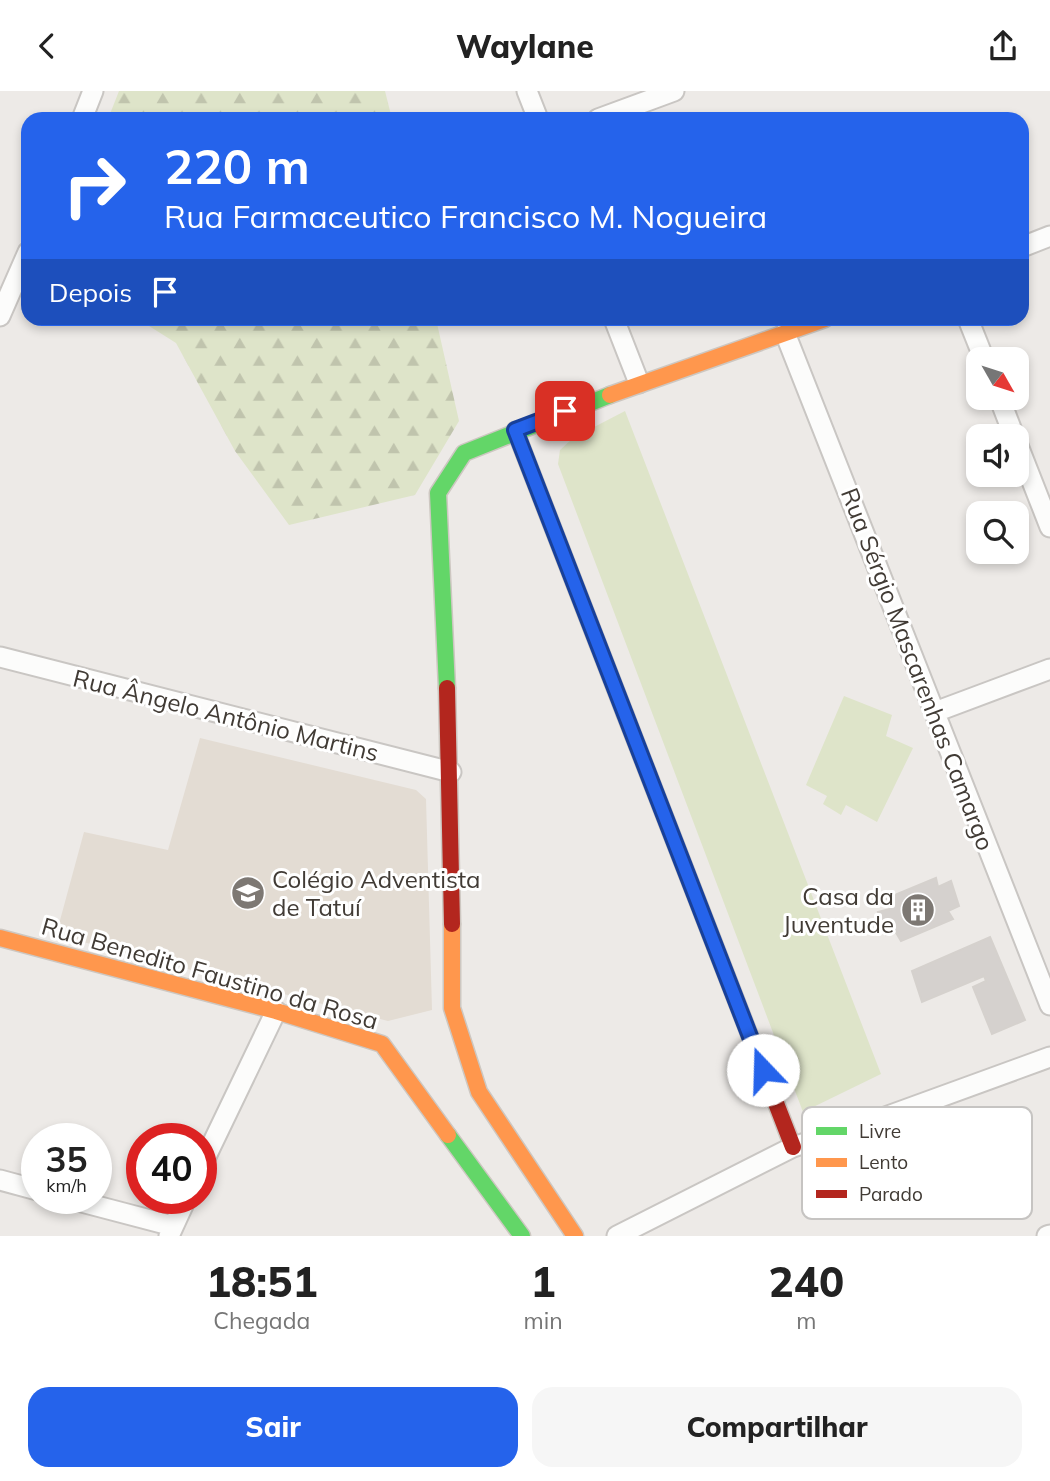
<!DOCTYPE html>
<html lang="pt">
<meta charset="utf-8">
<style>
:root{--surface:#fff;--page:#f6f6f6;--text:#222;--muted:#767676;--accent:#2563eb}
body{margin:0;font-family:Mulish,sans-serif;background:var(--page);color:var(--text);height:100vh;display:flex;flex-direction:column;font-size:26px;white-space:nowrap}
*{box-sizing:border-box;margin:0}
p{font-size:23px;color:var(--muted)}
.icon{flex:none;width:38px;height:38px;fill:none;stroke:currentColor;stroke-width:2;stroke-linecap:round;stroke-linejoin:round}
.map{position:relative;height:1145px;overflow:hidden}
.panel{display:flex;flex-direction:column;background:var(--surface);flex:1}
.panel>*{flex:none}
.top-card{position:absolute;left:21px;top:21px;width:1008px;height:214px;border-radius:21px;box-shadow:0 4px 10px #0003;background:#2563eb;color:#fff;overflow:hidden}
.needle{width:46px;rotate:129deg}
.buttons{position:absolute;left:966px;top:256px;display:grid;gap:14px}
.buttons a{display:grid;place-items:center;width:63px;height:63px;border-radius:14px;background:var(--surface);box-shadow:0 4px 10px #0003;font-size:35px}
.speed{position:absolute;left:21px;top:1032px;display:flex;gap:14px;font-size:35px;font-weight:700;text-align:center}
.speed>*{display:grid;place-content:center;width:91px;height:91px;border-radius:50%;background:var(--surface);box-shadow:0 4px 10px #0003;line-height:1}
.speed small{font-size:18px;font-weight:400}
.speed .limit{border:10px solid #d22;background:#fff;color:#111}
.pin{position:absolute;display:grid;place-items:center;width:60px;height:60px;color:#fff;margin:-30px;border-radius:14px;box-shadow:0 4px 10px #0006}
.me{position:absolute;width:77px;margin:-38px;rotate:339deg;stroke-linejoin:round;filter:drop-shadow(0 0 5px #0008)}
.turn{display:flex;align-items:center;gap:24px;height:147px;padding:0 28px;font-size:32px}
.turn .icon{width:91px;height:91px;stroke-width:2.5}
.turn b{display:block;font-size:49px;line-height:60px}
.then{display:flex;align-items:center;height:66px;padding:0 28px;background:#0003;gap:14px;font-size:26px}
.eta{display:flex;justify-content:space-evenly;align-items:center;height:119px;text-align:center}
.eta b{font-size:42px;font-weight:800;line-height:49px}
.action{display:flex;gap:14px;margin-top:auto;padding:14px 28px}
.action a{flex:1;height:80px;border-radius:21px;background:var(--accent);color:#fff;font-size:28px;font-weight:800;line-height:80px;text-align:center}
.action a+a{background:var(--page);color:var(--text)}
header{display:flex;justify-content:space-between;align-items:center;height:91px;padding:0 28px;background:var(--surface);font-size:32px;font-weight:800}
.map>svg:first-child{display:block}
</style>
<header><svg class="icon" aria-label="back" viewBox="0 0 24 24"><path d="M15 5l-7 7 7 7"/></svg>Waylane<svg class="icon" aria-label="share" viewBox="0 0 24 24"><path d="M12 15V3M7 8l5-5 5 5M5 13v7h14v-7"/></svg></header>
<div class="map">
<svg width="1050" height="1145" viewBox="0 0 1050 1145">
<defs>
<pattern id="forest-firs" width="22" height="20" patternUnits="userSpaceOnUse" patternTransform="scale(1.75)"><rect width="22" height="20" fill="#dee4c9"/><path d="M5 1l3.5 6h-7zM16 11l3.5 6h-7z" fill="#c0c4ad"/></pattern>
</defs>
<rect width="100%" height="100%" fill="#edeae7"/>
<path fill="#e3dcd3" d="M 200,647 L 416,699 L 426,708 L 432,919 L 388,930 L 56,844 L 84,741 L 168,759 Z"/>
<path fill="#dee4c9" d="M 625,320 L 881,983 L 803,1021 L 558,373 L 560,359 L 573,347 Z
M 844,605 L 892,624 L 886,645 L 913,657 L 877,731 L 846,714 L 841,724 L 823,713 L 827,705 L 806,694 Z"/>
<path fill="url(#forest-firs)" d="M 119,0 L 385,0 L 392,28 L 108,28 Z
M 138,228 L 436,228 L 459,330 L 415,404 L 289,434 L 235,360 L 176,252 Z"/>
<path fill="#d5d1ce" stroke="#d5d1cd" stroke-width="2" d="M 936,787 L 938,796 L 951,790 L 959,815 L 948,820 L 953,828 L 901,850 L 895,840 L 886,844 L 878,821 L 890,818 L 885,808 Z
M 990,846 L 1025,929 L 992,943 L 973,896 L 986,890 L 984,885 L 922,911 L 912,880 Z"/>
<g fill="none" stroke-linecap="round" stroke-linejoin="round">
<g stroke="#c9c6c3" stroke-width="23">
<path id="street" d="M 527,0 L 538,28
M 82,28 L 93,0
M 598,28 L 674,0
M 1022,156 L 1050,145
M 0,225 L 28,161
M 614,228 L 639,292
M 968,228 L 984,268
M 785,242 L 1050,914
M 999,306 L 1014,345
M 1017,352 L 1050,436
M 0,566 L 451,681
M 935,621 L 1050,578
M 201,1076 L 276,920
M 0,1089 L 37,1099
M 70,1108 L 173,1135
M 169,1145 L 186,1108
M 617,1145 L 793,1056 L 877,1029 L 1050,966
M 1047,1145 L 1050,1144"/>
</g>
<g stroke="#cdc7c1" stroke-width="19">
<path id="fast" d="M 447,597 L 438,402 L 464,362 L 610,304
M 448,1044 L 522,1145"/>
</g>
<g stroke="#cdc7c1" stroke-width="19">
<path id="slow" d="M 610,304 L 825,228
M 515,339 L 625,623
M 452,833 L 452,917 L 479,1001 L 575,1145
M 0,847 L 276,920 L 382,953 L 448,1044"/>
</g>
<g stroke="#cdc7c1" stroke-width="19">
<path id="jam" d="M 447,597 L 452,833
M 625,623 L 793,1056"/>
</g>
<use href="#street" stroke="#fcfcfb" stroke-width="19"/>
<use href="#fast" stroke="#63d668" stroke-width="16"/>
<use href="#slow" stroke="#ff974d" stroke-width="16"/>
<use href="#jam" stroke="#b3261e" stroke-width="16"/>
</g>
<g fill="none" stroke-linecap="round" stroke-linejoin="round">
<g stroke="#184099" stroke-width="18">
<path id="route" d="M 565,320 L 515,339 L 763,979"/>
</g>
<use href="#route" stroke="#2563eb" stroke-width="12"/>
</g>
<defs>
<g id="school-disc" transform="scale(1.75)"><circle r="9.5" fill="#7d7873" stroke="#fff"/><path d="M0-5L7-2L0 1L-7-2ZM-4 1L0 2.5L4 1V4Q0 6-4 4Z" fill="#fff"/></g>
<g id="building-disc" transform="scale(1.75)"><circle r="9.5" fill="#7d7873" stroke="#fff"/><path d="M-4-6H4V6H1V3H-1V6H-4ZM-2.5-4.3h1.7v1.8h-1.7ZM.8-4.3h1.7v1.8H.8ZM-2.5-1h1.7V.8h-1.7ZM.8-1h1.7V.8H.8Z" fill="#fff"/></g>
</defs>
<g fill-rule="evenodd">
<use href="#school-disc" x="248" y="802"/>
<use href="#building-disc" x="918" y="819"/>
</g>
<g text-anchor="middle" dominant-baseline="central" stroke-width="6" stroke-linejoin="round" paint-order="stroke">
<g font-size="24" fill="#413b35" stroke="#fff">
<text transform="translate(918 578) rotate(69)">Rua Sérgio Mascarenhas Camargo</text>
<text transform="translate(226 624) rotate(14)">Rua Ângelo Antônio Martins</text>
<text transform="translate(210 882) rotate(16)">Rua Benedito Faustino da Rosa</text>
</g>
<g font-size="24" fill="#413b35" stroke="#fff" text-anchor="start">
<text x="272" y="788">Colégio Adventista<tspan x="272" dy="28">de Tatuí</tspan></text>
<text x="894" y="805" text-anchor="end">Casa da<tspan x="894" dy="28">Juventude</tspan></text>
</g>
</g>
<rect x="802" y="1016" width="230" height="112" rx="10" fill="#fff" stroke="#c6c4c2" stroke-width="2"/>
<rect x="816" y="1036" width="31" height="8" fill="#63d668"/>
<rect x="816" y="1067" width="31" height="9" fill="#ff974d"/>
<rect x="816" y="1099" width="31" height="8" fill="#b3261e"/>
<g font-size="19" fill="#413b35">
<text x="859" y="1047">Livre</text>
<text x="859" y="1078">Lento</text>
<text x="859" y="1110">Parado</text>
</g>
</svg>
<div class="buttons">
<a><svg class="needle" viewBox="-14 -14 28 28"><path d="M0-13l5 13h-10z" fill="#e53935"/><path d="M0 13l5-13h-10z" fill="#767676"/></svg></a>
<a><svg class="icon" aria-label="sound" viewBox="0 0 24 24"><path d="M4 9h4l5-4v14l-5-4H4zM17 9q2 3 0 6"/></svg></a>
<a><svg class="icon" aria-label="search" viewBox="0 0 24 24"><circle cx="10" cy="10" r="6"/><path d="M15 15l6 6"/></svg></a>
</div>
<div class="speed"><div>35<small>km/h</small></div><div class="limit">40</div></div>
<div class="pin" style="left:565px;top:320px;background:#d93025"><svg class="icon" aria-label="arrive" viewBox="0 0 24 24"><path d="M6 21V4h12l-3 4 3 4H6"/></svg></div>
<svg class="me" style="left:763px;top:979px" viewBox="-20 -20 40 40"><circle r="19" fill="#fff"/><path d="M0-13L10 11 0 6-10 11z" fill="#2563eb"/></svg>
<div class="top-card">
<div class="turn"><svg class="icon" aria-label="right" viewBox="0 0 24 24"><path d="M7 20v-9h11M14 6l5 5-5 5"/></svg><div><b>220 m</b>Rua Farmaceutico Francisco M. Nogueira</div></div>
<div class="then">Depois<svg class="icon" aria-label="arrive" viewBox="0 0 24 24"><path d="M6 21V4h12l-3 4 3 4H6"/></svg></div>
</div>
</div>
<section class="panel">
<div class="eta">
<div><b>18:51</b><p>Chegada</p></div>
<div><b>1</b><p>min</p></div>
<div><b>240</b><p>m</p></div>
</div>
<div class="action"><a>Sair</a><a>Compartilhar</a></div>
</section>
